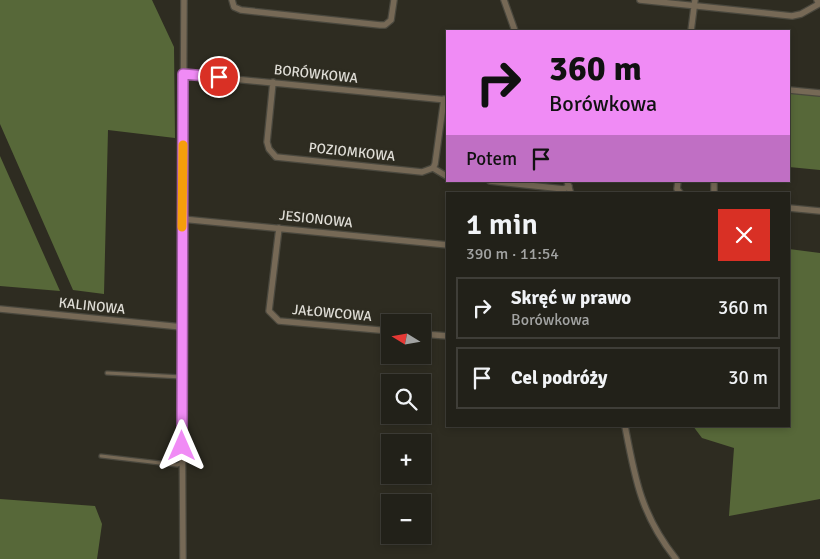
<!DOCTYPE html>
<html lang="pl">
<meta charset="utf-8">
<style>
:root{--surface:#222119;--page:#2a2922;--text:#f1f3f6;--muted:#a2a3a2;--line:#3f3e38}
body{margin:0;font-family:Signika,sans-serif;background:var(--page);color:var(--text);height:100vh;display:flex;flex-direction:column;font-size:19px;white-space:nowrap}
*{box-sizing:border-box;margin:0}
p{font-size:16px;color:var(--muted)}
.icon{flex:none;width:28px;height:28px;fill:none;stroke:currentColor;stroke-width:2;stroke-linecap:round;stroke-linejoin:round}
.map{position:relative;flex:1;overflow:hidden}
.details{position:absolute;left:446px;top:192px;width:344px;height:235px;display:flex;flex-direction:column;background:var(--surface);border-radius:0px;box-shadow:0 2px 8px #0003,0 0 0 1px var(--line)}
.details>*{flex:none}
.banner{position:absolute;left:446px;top:30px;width:344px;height:152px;border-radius:0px;box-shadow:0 2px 8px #0003,0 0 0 1px var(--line);background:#f08bf5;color:#111;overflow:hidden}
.needle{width:32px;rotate:281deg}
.controls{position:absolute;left:381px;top:314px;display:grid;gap:10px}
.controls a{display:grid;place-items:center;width:50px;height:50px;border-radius:0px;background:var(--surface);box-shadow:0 2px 8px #0003,0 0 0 1px var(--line);font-size:25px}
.pin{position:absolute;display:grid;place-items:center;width:42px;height:42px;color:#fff;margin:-21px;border:2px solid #fff;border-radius:50%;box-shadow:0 1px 5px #0007}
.me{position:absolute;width:55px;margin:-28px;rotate:0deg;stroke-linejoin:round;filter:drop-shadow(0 0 4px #0008)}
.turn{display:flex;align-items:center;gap:18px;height:105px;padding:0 20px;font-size:22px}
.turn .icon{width:65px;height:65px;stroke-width:2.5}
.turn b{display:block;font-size:35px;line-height:42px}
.then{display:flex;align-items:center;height:48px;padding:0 20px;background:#0003;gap:10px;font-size:19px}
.round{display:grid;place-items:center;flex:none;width:52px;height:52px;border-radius:0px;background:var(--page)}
.head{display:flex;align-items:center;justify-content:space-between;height:85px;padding:0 20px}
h1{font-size:30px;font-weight:600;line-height:38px}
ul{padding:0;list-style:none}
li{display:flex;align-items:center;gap:15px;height:62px;margin:0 10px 8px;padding:0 10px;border:2px solid var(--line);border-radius:0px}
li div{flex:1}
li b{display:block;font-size:19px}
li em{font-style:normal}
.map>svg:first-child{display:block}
</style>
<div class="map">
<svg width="820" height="559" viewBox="0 0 820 559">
<rect width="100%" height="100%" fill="#2e2c21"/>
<path fill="#576839" d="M 0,0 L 152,0 L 174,47 L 175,138 L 108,130 L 104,294 L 73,290 L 0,124 Z
M 789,92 L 820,93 L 820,170 L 789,167 Z
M 0,156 L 60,291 L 0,286 Z
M 789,249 L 820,253 L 820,499 L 729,516 L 734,448 L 702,438 L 693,426 L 789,426 Z
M 0,499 L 95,506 L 102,524 L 97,559 L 0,559 Z"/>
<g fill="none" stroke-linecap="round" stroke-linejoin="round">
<g stroke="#4a483e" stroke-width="5.5">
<path id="service" d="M 107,373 L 182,377
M 101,456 L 177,465 L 182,463"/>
</g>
<g stroke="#4a483e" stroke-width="8">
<path id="minor" d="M 232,0 L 234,7 L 241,10 L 380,25 L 385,25 L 391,20 L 394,0
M 504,0 L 515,31
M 640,0 L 792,16 L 801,14 L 819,4 L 817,0
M 691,31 L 695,0
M 183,74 L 447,100
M 273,82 L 267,142 L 269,149 L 276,157 L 422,172 L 433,168 L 435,164 L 444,99
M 789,90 L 820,93
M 433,168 L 448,177
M 490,181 L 564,189 L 569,186
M 567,181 L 571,194
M 678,181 L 677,189 L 681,194
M 714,194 L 714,181
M 789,208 L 820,211
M 182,219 L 448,245
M 279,228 L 269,311 L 279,321 L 390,331
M 0,309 L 182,327
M 422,334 L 448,336
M 625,426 C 635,479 641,515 676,559
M 183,559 L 182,377 L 184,0"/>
</g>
<use href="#service" stroke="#766956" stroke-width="3"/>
<use href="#minor" stroke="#766956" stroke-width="5.5"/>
</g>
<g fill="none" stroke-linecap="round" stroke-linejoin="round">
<g stroke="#9c5a9f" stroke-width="12">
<path id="route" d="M 182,446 L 183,74 L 219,77"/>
</g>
<use href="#route" stroke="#f08bf5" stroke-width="9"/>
<path stroke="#f59e0b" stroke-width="9" d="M 182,227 L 183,145"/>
</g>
<g text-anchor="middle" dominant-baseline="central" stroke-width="5" stroke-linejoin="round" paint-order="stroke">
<g font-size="14" fill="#e0ded7" stroke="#2e2c21">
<text transform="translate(316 74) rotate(6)">BORÓWKOWA</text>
<text transform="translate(352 152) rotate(6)">POZIOMKOWA</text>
<text transform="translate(316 219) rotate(6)">JESIONOWA</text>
<text transform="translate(92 306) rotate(6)">KALINOWA</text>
<text transform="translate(332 313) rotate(5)">JAŁOWCOWA</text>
</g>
</g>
</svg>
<div class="controls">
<a><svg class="needle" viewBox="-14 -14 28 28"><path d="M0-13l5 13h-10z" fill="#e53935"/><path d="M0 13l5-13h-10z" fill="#a2a3a2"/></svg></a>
<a><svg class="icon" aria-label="search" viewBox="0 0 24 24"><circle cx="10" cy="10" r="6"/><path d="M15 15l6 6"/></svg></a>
<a>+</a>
<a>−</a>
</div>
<div class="pin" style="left:219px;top:77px;background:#d93025"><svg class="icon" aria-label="arrive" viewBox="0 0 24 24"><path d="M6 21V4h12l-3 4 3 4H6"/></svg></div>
<svg class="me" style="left:182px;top:446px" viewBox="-20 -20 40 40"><path d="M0-17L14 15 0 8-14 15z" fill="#f08bf5" stroke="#fff" stroke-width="4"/></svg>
<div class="banner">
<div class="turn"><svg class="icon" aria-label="right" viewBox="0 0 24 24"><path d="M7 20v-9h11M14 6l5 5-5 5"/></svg><div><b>360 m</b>Borówkowa</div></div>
<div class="then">Potem<svg class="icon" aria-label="arrive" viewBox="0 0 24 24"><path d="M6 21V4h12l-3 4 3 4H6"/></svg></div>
</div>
<section class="details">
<div class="head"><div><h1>1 min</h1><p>390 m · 11:54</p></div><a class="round" style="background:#d93025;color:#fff"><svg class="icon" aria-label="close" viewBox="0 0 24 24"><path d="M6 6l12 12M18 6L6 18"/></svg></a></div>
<ul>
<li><svg class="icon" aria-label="right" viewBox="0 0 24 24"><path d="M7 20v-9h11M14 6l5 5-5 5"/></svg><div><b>Skręć w prawo</b><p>Borówkowa</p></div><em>360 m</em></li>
<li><svg class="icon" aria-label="arrive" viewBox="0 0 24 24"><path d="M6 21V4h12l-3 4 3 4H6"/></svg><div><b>Cel podróży</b></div><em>30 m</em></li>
</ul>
</section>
</div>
